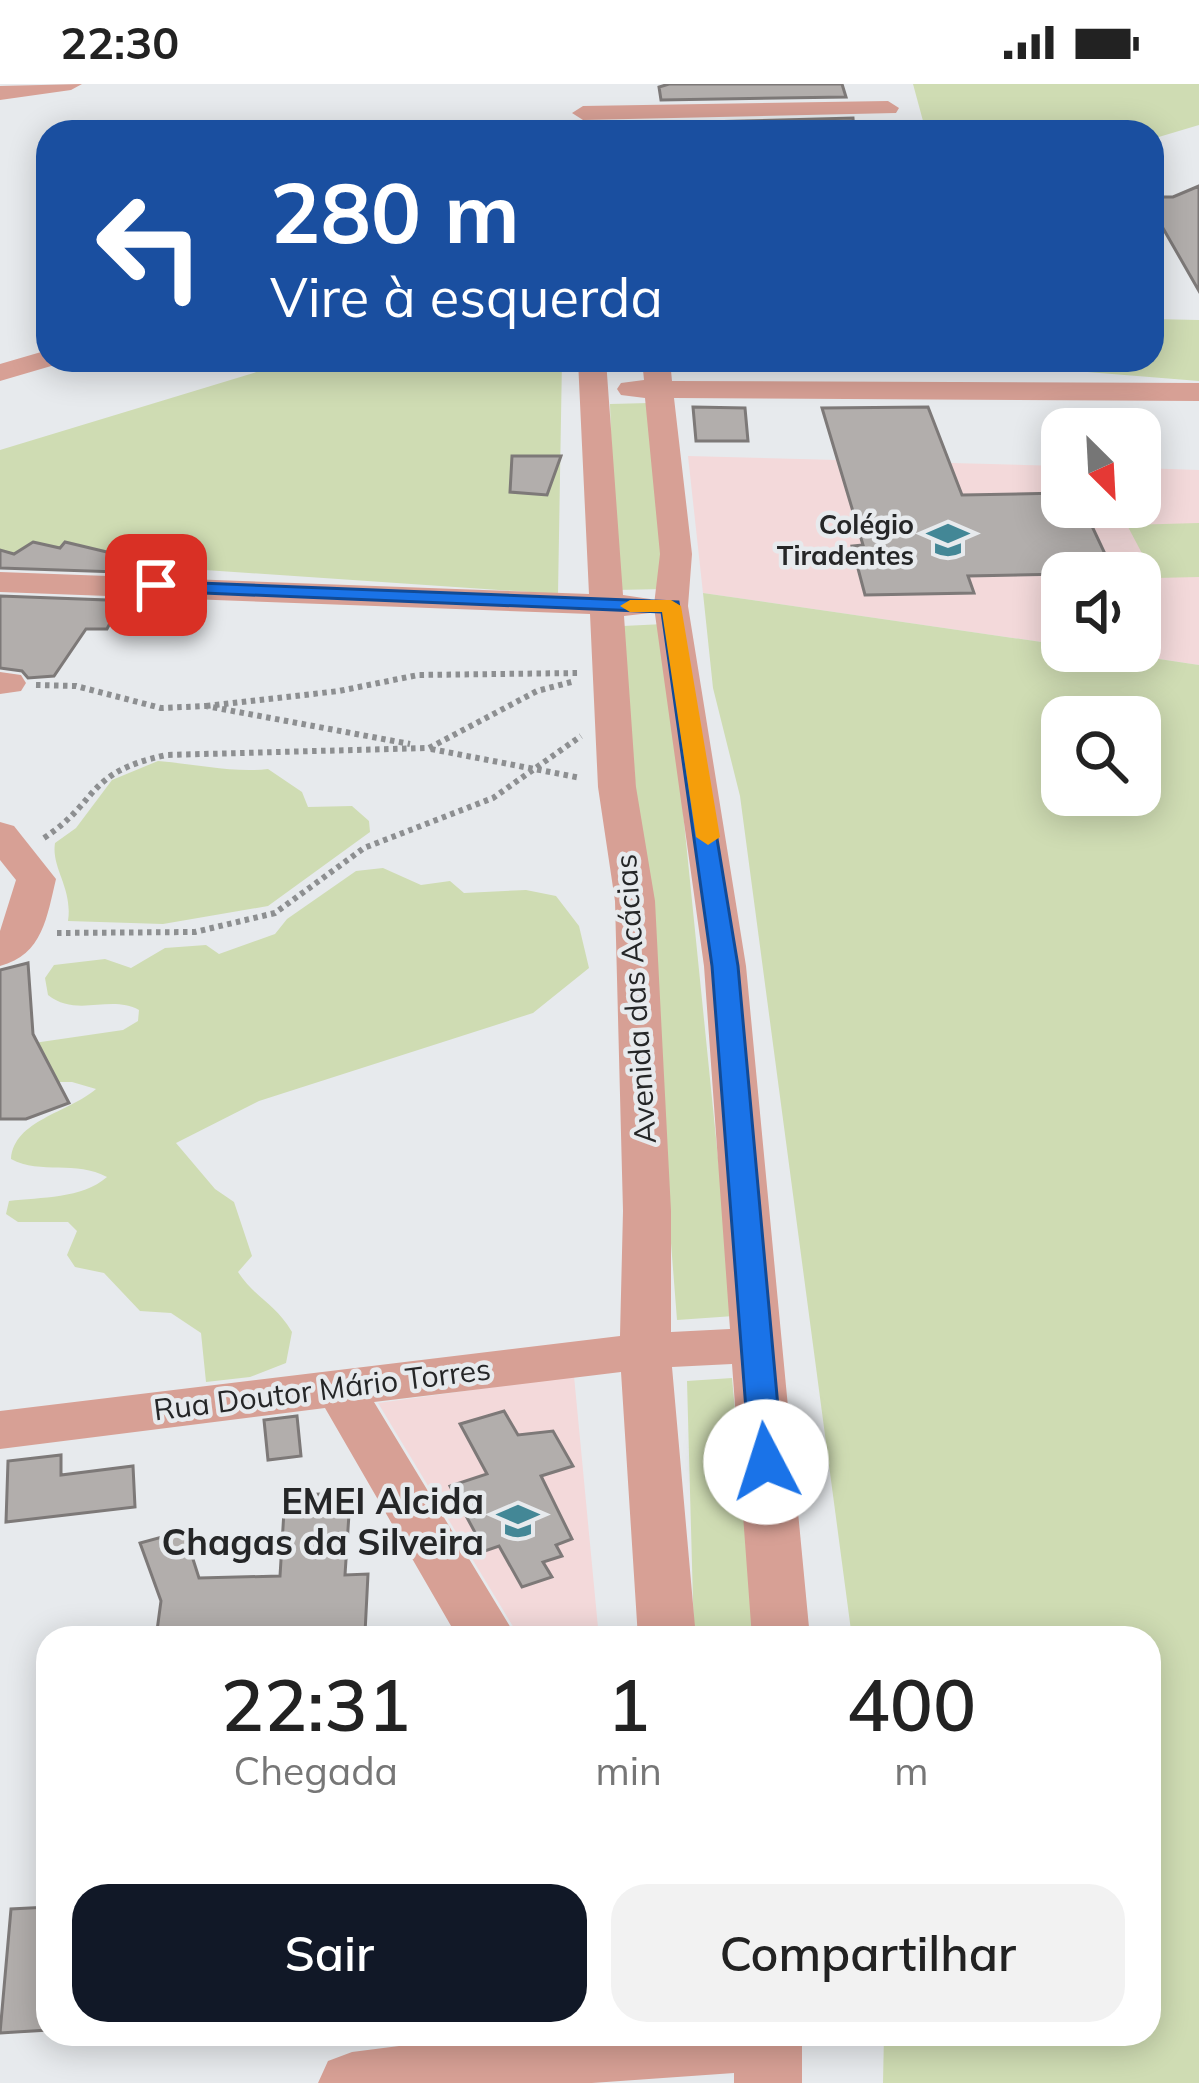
<!DOCTYPE html>
<html lang="pt">
<meta charset="utf-8">
<style>
:root{--surface:#fff;--page:#f2f2f2;--text:#222;--muted:#767676;--accent:#111827}
body{margin:0;font-family:Mulish,sans-serif;background:var(--page);color:var(--text);height:100vh;display:flex;flex-direction:column;font-size:45px;white-space:nowrap}
*{box-sizing:border-box;margin:0}
p{font-size:39px;color:var(--muted)}
.icon{flex:none;width:66px;height:66px;fill:none;stroke:currentColor;stroke-width:2;stroke-linecap:round;stroke-linejoin:round}
.map{position:relative;flex:1;overflow:hidden}
.drawer{position:absolute;left:36px;top:1542px;width:1125px;height:420px;display:flex;flex-direction:column;background:var(--surface);border-radius:36px;box-shadow:0 6px 30px #0003}
.drawer>*{flex:none}
.top-card{position:absolute;left:36px;top:36px;width:1128px;height:252px;border-radius:36px;box-shadow:0 6px 30px #0003;background:#1a4fa0;color:#fff;overflow:hidden}
.needle{width:78px;rotate:156deg}
.controls{position:absolute;left:1041px;top:324px;display:grid;gap:24px}
.controls a{display:grid;place-items:center;width:120px;height:120px;border-radius:24px;background:var(--surface);box-shadow:0 6px 30px #0003;font-size:60px}
.pin{position:absolute;display:grid;place-items:center;width:102px;height:102px;color:#fff;margin:-51px;border-radius:24px;box-shadow:0 6px 18px #0006}
.me{position:absolute;width:132px;margin:-66px;rotate:355deg;stroke-linejoin:round;filter:drop-shadow(0 0 9px #0008)}
.turn{display:flex;align-items:center;gap:42px;height:252px;padding:0 36px;font-size:54px}
.turn .icon{width:156px;height:156px;stroke-width:2.5}
.turn b{display:block;font-size:84px;line-height:102px}
.eta{display:flex;justify-content:space-evenly;align-items:center;height:204px;text-align:center}
.eta b{font-size:72px;font-weight:600;line-height:84px}
.cta{display:flex;gap:24px;margin-top:auto;padding:24px 36px}
.cta a{flex:1;height:138px;border-radius:36px;background:var(--accent);color:#fff;font-size:48px;font-weight:600;line-height:138px;text-align:center}
.cta a+a{background:var(--page);color:var(--text)}
.status{display:flex;justify-content:space-between;align-items:center;height:84px;padding:0 60px;background:var(--surface);direction:ltr}
.status svg{height:33px;fill:currentColor}
.map>svg:first-child{display:block}
</style>
<div class="status"><b>22:30</b><svg viewBox="0 0 49 12"><path d="M0 12V9h3v3zM5 12V6h3v6zM10 12V3h3v9zM15 12V0h3v12zM26 1h20v11H26zM47 4h2v5h-2z"/></svg></div>
<div class="map">
<svg width="1199" height="1999" viewBox="0 0 1199 1999">
<rect width="100%" height="100%" fill="#e7eaed"/>
<path fill="#f3d9da" d="M 688,372 L 1062,382 L 1062,423 L 1140,423 L 1140,384 L 1199,386 L 1199,581 L 1106,567 L 1140,567 L 1140,489 L 1062,489 L 1062,561 L 703,509 Z
M 574,1292 L 599,1554 L 520,1554 L 378,1319 Z"/>
<path fill="#cfdcb3" fill-rule="evenodd" d="M 913,0 L 1199,0 L 1199,41 L 1152,55 L 1152,48 L 926,48 Z
M 1152,235 L 1199,236 L 1199,297 L 940,276 L 1152,276 Z
M 296,276 L 562,276 L 558,510 L 0,472 L 0,366 Z
M 649,319 L 664,505 L 616,506 L 610,320 Z
M 1199,439 L 1199,493 L 1155,494 L 1127,441 Z
M 703,509 L 1062,561 L 1062,567 L 1106,567 L 1199,581 L 1199,1999 L 883,1999 L 884,1950 L 1149,1950 L 1149,1554 L 852,1554 L 740,712 L 713,604 ZM 1062,633 L 1140,633 L 1140,711 L 1062,711 Z
M 664,540 L 734,1232 L 677,1236 L 623,542 Z
M 158,677 C 195,680 233,689 268,685 L 302,708 L 308,723 L 352,722 L 369,737 L 370,748 L 268,822 L 163,840 L 68,837 C 73,804 51,784 55,759 L 76,744 L 112,696 Z
M 383,784 L 421,801 L 450,797 L 464,809 L 526,806 L 556,812 L 579,842 L 589,884 L 533,929 L 259,1017 L 176,1059 L 215,1105 L 234,1118 L 252,1172 L 238,1188 C 256,1215 275,1219 292,1248 L 286,1279 L 250,1293 L 206,1298 L 201,1249 L 171,1229 L 140,1227 L 104,1189 L 75,1183 L 67,1171 L 77,1147 L 68,1138 L 18,1138 L 6,1130 L 9,1117 C 41,1113 82,1115 107,1093 C 76,1076 41,1091 11,1075 C 14,1036 68,1029 96,1005 L 72,998 L 30,998 L 20,961 L 123,946 L 138,937 L 139,926 C 110,910 77,934 48,911 L 45,894 L 54,881 L 105,875 L 131,884 L 165,864 L 206,861 L 219,870 L 275,850 L 287,835 L 356,787 Z
M 732,1294 L 756,1554 L 694,1554 L 687,1297 Z"/>
<path fill="#b2aeac" stroke="#7d7978" stroke-width="3" d="M 669,0 L 842,0 L 846,13 L 661,16 L 659,3 Z
M 853,34 L 854,48 L 693,48 L 667,45 L 666,39 Z
M 1199,102 L 1199,207 L 1152,125 L 1152,113 L 1173,113 Z
M 693,323 L 745,324 L 748,357 L 696,357 Z
M 928,323 L 962,411 L 1062,409 L 1062,423 L 1083,423 L 1114,489 L 968,492 L 974,509 L 865,511 L 852,462 L 863,461 L 822,324 Z
M 512,372 L 561,372 L 547,411 L 510,408 Z
M 33,458 L 60,464 L 65,458 L 153,479 L 148,489 L 0,484 L 0,466 L 14,470 Z
M 0,512 L 133,517 L 123,536 L 112,535 L 107,545 L 86,545 L 54,592 L 28,594 L 22,587 L 0,584 Z
M 28,879 L 33,950 L 69,1019 L 26,1035 L 0,1035 L 0,886 Z
M 504,1327 L 518,1351 L 553,1347 L 573,1382 L 541,1392 L 572,1455 L 556,1461 L 562,1472 L 543,1478 L 552,1493 L 522,1503 L 499,1462 L 485,1467 L 450,1402 L 487,1390 L 460,1340 Z
M 297,1332 L 301,1372 L 268,1376 L 264,1336 Z
M 61,1371 L 61,1391 L 133,1382 L 135,1423 L 6,1438 L 8,1377 Z
M 321,1410 L 319,1431 L 349,1430 L 345,1491 L 368,1490 L 365,1549 L 156,1554 L 161,1517 L 140,1459 L 184,1447 L 199,1494 L 280,1492 L 285,1411 Z
M 48,1823 L 48,1946 L 0,1949 L 11,1825 Z"/>
<g fill="none" stroke-linecap="round" stroke-linejoin="round">
<path stroke="#8d8f91" stroke-width="6" stroke-dasharray="4.5 4.5" stroke-linecap="butt" d="M 36,601 L 76,602 L 161,624 L 206,622 L 410,660
M 206,622 L 339,607 L 418,591 L 580,589
M 431,665 L 581,694
M 44,754 C 101,716 84,689 166,671 L 429,664 L 537,607 L 575,597
M 57,849 L 195,848 L 275,829 L 364,764 L 493,714 L 581,652"/>
<path fill="#d7a095" fill-rule="evenodd" d="M 82,0 L 71,6 L 0,16 L 0,2 Z
M 888,17 L 899,24 L 896,29 L 583,36 L 572,29 L 583,22 Z
M 48,266 L 48,276 L 61,276 L 58,280 L 0,297 L 0,280 Z
M 578,276 L 606,276 L 623,511 L 650,515 L 654,521 L 660,470 L 645,314 L 621,311 L 617,305 L 621,299 L 644,296 L 642,276 L 670,276 L 672,297 L 1199,299 L 1199,317 L 674,314 L 692,470 L 688,522 L 746,882 L 810,1554 L 752,1554 L 732,1280 L 672,1283 L 696,1554 L 638,1554 L 621,1288 L 374,1318 L 517,1554 L 458,1554 L 325,1324 L 0,1365 L 0,1327 L 620,1252 L 623,1127 L 615,817 L 598,703 L 590,530 L 0,508 L 0,488 L 589,510 ZM 654,523 L 704,882 L 730,1245 L 671,1248 L 671,1127 L 655,817 L 636,703 L 624,532 L 650,529 Z
M 0,588 L 21,591 L 26,599 L 21,607 L 0,610 Z
M 0,738 L 14,742 L 56,795 C 47,832 43,871 0,882 L 0,847 L 16,796 L 0,776 Z
M 493,1950 L 802,1950 L 802,1999 L 734,1999 L 734,1989 L 592,1999 L 318,1999 L 328,1977 L 352,1968 Z"/>
</g>
<path fill="#1a73e8" stroke="#114b97" stroke-width="3" d="M 149,497 L 678,518 L 738,882 L 783,1378 L 778,1387 L 766,1390 L 750,1378 L 712,882 L 662,528 L 156,507 L 149,505 Z"/>
<path fill="#f59e0b" d="M 671,516 L 681,522 L 720,753 L 708,761 L 696,753 L 662,528 L 630,528 L 620,522 L 630,516 Z"/>
<defs>
<g id="school-bare" transform="scale(3.24)"><path d="M0-5L7-2L0 1L-7-2ZM-4 1L0 2.5L4 1V4Q0 6-4 4Z" fill="#438796" stroke="#e7eaed" stroke-width="2.5" paint-order="stroke"/></g>
</defs>
<g fill-rule="evenodd">
<use href="#school-bare" x="948" y="456"/>
<use href="#school-bare" x="518" y="1437"/>
</g>
<g text-anchor="middle" dominant-baseline="central" stroke-width="9" stroke-linejoin="round" paint-order="stroke">
<g font-size="27" font-weight="bold" fill="#252627" stroke="#e7eaed" text-anchor="end">
<text x="914" y="440">Colégio<tspan x="914" dy="31">Tiradentes</tspan></text>
</g>
<g font-size="30" fill="#252627" stroke="#e7eaed">
<text transform="translate(635 915) rotate(-94)">Avenida das Acácias</text>
<text transform="translate(322 1305) rotate(-7)">Rua Doutor Mário Torres</text>
</g>
<g font-size="36" font-weight="bold" fill="#252627" stroke="#e7eaed" text-anchor="end">
<text x="484" y="1416">EMEI Alcida<tspan x="484" dy="41">Chagas da Silveira</tspan></text>
</g>
</g>
</svg>
<div class="controls">
<a><svg class="needle" viewBox="-14 -14 28 28"><path d="M0-13l5 13h-10z" fill="#e53935"/><path d="M0 13l5-13h-10z" fill="#767676"/></svg></a>
<a><svg class="icon" aria-label="sound" viewBox="0 0 24 24"><path d="M4 9h4l5-4v14l-5-4H4zM17 9q2 3 0 6"/></svg></a>
<a><svg class="icon" aria-label="search" viewBox="0 0 24 24"><circle cx="10" cy="10" r="6"/><path d="M15 15l6 6"/></svg></a>
</div>
<div class="pin" style="left:156px;top:501px;background:#d93025"><svg class="icon" aria-label="arrive" viewBox="0 0 24 24"><path d="M6 21V4h12l-3 4 3 4H6"/></svg></div>
<svg class="me" style="left:766px;top:1378px" viewBox="-20 -20 40 40"><circle r="19" fill="#fff"/><path d="M0-13L10 11 0 6-10 11z" fill="#1a73e8"/></svg>
<div class="top-card">
<div class="turn"><svg class="icon" aria-label="left" viewBox="0 0 24 24"><path d="M17 20v-9H6M10 6l-5 5 5 5"/></svg><div><b>280 m</b>Vire à esquerda</div></div>
</div>
<section class="drawer">
<div class="eta">
<div><b>22:31</b><p>Chegada</p></div>
<div><b>1</b><p>min</p></div>
<div><b>400</b><p>m</p></div>
</div>
<div class="cta"><a>Sair</a><a>Compartilhar</a></div>
</section>
</div>
